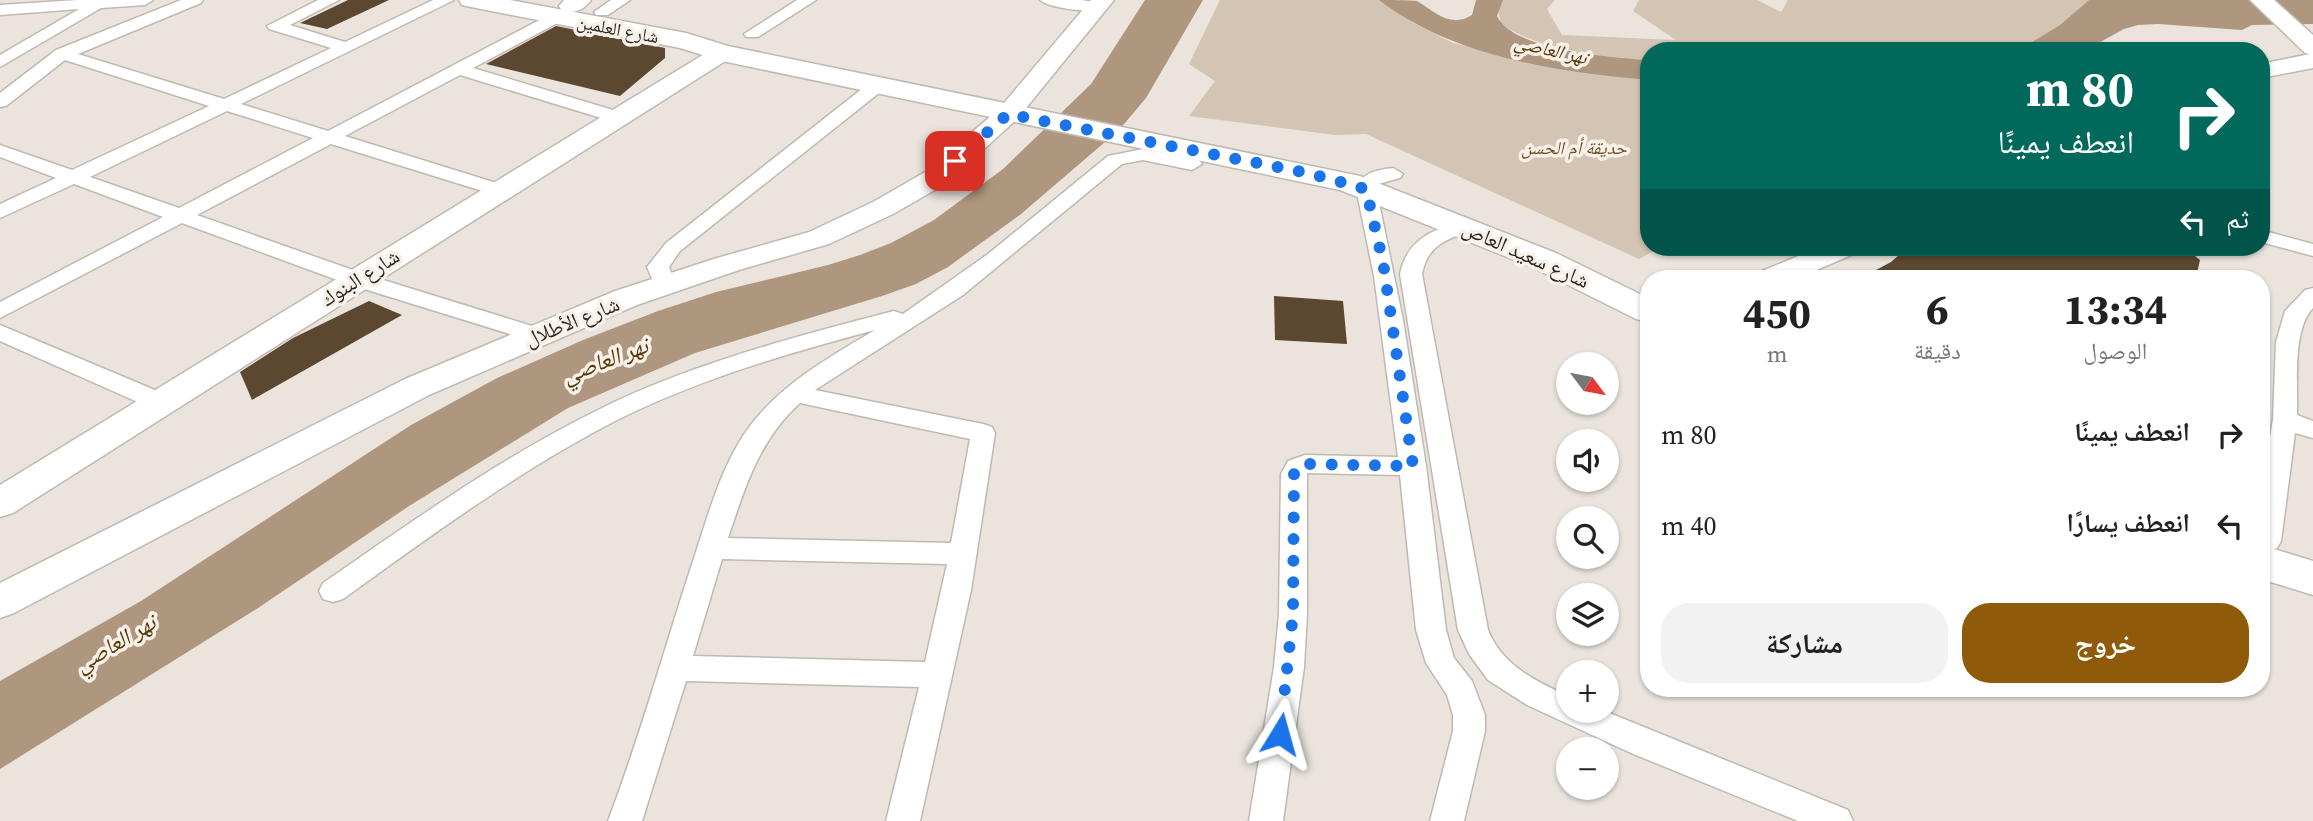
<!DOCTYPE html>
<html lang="ar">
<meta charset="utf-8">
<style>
:root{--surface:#fff;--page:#f2f2f2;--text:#222;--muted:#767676;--accent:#8f5b0b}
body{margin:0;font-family:"Source Serif 4","Noto Naskh Arabic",serif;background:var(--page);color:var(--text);direction:rtl;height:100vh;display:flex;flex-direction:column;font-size:26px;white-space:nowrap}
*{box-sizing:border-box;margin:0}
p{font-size:23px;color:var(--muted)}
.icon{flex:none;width:38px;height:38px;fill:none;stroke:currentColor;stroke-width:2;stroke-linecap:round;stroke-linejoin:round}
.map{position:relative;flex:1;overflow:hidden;direction:ltr}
.details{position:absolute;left:1640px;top:270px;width:630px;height:427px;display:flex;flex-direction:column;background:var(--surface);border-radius:28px;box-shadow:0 2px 5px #0004;direction:rtl}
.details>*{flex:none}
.guide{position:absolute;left:1640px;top:42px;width:630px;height:214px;border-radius:28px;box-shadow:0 2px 5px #0004;direction:rtl;background:#00695c;color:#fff;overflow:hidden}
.needle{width:46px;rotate:122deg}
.controls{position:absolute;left:1556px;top:352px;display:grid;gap:14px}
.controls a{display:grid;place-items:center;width:63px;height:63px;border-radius:50%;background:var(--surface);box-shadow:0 2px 5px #0004;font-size:35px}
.pin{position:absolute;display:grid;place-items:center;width:60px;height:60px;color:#fff;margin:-30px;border-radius:14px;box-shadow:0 4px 10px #0006}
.me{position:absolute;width:77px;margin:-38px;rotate:8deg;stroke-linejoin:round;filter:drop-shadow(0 0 5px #0008)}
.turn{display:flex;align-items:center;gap:24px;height:147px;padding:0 21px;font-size:32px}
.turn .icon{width:91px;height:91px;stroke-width:2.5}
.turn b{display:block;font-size:49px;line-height:60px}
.then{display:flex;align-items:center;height:66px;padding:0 21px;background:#0003;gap:14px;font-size:26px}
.eta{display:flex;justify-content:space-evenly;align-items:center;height:119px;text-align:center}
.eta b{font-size:42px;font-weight:700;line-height:49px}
.cta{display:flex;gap:14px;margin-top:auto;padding:14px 21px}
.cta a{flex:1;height:80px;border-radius:28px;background:var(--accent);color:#fff;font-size:28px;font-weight:700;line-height:80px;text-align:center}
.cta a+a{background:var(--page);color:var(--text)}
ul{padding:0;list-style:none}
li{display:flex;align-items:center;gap:21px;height:91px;padding:0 21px}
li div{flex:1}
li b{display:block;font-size:26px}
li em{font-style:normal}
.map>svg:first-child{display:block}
</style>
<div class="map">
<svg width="2313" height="821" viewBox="0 0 2313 821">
<rect width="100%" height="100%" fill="#eae4dd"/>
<path fill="#d4c4b3" d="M 1220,0 L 1379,0 L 1413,23 L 1453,43 L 1573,70 L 1648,80 L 1648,247 L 1661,247 L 1639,259 L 1366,134 L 1335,135 L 1189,116 L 1215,81 L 1189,64 Z
M 1503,0 L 1555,0 L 1547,9 L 1562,35 L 1676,40 L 1633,11 L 1639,0 L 1757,0 L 1781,12 L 1788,0 L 2089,0 L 2060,25 L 2017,51 L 1648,51 L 1648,60 C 1599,56 1544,52 1501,24 L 1498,9 Z"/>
<path fill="#ae977e" d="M 1145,0 L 1203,0 L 1146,98 L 1119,130 L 1021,214 L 948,267 L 916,284 L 882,296 L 695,353 L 568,408 L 409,506 L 258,608 L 0,769 L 0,681 L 141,601 L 411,425 L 497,378 L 583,340 L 658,311 L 716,292 L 828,265 L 860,255 L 891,243 L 934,220 L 1003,169 L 1091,84 Z
M 1379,0 C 1389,0 1409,0 1417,1 C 1434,11 1450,29 1472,15 L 1476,0 L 1503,0 L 1497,16 C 1513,51 1613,57 1648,60 L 1648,80 C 1558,72 1453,57 1379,0 Z
M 2089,0 L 2313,0 L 2313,24 L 2252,25 L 2242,30 L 2158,24 L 2138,25 L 2124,29 L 2084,51 L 2017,51 L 2060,25 Z"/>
<path fill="#5c4831" d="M 348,0 L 389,0 L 327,29 L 300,23 Z
M 556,26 L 665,48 L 665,58 L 620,96 L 486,64 Z
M 1908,247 L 2184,247 L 2200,260 L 2196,278 L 1861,278 L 1891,262 Z
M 1274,296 L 1343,301 L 1347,344 L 1275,340 Z
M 369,301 L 402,315 L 252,400 L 240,372 L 293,338 Z"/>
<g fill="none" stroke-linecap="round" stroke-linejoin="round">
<g stroke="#bfb9b2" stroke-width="3">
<path id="minor" d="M 77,0 L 153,0 L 145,5 L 101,8 L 0,67 L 0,55 L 79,9 L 0,15 L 0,5 Z
M 181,0 L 203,0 L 201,3 L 78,54 L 224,99 L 331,48 L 269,29 L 267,26 L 318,0 L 339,0 L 290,25 L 345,42 L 433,0 L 454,0 L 241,104 L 328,131 L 551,14 L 563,14 L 565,17 L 563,20 L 473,68 L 623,113 L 626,117 L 623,121 L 611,121 L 460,75 L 345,136 L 506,186 L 509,190 L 506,194 L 492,194 L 331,144 L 197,215 L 364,274 L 545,330 L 548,335 L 545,340 L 529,340 L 348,284 L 182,223 L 0,318 L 0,302 L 163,217 L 74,184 L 0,218 L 0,204 L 56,178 L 0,157 L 0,145 L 72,170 L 209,106 L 65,60 L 6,106 L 0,107 L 0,93 L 56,50 ZM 227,111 L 313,138 L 179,208 L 90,177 Z
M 611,0 L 630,0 L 608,15 L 596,15 L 594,12 Z
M 797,0 L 816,0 L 758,37 L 746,37 L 744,34 Z
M 1040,0 L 1082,0 L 1104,4 L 1106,7 C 1098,15 1048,8 1040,0 Z
M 878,80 L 887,85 L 884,89 L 680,251 L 669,267 L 676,285 L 673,290 L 657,290 L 647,267 L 666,243 L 872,81 Z
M 1143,149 L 1199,160 L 1202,164 L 1192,170 L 1143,160 L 1122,164 L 963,295 L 815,390 L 983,424 L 992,427 L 995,433 L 971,590 L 920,821 L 886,821 L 919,687 L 686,681 L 642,821 L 608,821 C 641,734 665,646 694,558 C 709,513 722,461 753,422 C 785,382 831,356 875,330 C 789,353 699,379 619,419 C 521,469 432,535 343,599 L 333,602 L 323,599 L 319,591 L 323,583 C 413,521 503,456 602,408 C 688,365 800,335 894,311 L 903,314 L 988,254 L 1108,156 ZM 800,403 L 970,439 L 951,543 L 728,538 C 745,487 759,440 800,403 ZM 722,559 L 947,564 L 925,662 L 693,656 Z
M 1393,168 L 1403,174 L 1400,178 L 1378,184 L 1377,193 L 1403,320 L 1426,466 L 1446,630 L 1454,658 L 1472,681 L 1485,715 L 1485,731 L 1464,821 L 1430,821 L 1453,731 L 1453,715 L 1447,695 L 1426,663 L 1416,630 L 1400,475 L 1307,473 L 1307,614 L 1304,667 L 1283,821 L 1249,821 L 1274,667 L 1279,614 L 1281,474 L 1288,461 L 1305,455 L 1398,457 L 1374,276 L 1357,193 C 1358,173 1376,170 1393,168 Z
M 1465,221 L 1472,223 L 1475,227 L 1472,231 C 1447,238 1427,246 1422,274 L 1488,630 C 1502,665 1535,681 1568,696 L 1568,710 L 1602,710 L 1848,810 L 1853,821 L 1798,821 L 1631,753 L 1527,705 L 1488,680 L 1469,654 L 1458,630 L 1400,274 C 1407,239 1433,229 1465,221 Z
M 2261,230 L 2313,244 L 2313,256 L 2261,242 Z
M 2313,288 L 2313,308 C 2292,330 2298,384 2297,415 L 2313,421 L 2313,438 L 2295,433 L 2281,541 L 2277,548 L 2267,551 L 2261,549 L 2261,493 L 2273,419 L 2276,342 L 2285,311 L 2305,290 Z
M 0,325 L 169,396 L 172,402 L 169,408 L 160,410 L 151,408 L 0,341 Z"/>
</g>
<g stroke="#bfb9b2" stroke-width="3">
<path id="secondary" d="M 564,0 L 591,0 C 584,10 574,14 562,11 L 559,6 Z
M 1091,0 L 1114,0 L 1017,119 L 947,183 L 893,214 L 829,244 L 739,270 L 637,305 L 429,395 L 14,613 L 0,618 L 0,583 L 405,379 L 615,291 L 717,258 L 809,232 L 873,202 L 927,171 L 999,109 Z
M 2250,0 L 2274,0 L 2313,35 L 2313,68 L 2261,78 L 2261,64 L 2310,54 L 2305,53 Z
M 722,46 L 730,48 L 734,53 L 730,58 L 13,513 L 0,517 L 0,485 L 714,48 Z
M 1820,247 L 1860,247 L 1856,253 L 1798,278 L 1758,278 L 1762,271 Z"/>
</g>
<g stroke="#bfb9b2" stroke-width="3">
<path id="primary" d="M 459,0 L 510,0 L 686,33 L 728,46 L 1360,176 L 1556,253 L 1648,298 L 1648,322 L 1636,319 L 1532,267 L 1340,190 L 722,61 L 680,48 L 471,7 L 462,5 Z
M 2261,545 L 2313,561 L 2313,595 L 2261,579 Z"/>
</g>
<use href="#minor" fill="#fff" fill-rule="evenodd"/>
<use href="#secondary" fill="#fff" fill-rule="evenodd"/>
<use href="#primary" fill="#fff" fill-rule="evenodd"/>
</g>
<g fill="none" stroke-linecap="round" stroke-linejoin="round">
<path stroke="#1a73e8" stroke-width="12" stroke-dasharray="0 21.6" d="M 955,161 L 1008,114 L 1308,173 L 1366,189 L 1383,262 L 1413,466 L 1305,464 L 1297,467 L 1294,474 L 1293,614 L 1280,734"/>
</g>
<g text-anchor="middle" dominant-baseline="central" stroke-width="7" stroke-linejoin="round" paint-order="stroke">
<g font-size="18" fill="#272522" stroke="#f8f1ea">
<text transform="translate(618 29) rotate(11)">شارع العلمين</text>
</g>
<g font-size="18" font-style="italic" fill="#6e4c21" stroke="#f8f1ea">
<text x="1574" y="147">حديقة أم الحسن</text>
</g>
<g font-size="19" font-style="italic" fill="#573707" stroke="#f8f1ea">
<text transform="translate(1551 49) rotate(13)">نهر العاصي</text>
</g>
<g font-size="21" fill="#272522" stroke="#f8f1ea">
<text transform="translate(1526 254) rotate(24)">شارع سعيد العاص</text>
<text transform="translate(360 277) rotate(-32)">شارع البنوك</text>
<text transform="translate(572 321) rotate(-22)">شارع الأطلال</text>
</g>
<g font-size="23" font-style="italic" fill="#573707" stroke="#f8f1ea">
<text transform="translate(605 360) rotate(-21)">نهر العاصي</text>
<text transform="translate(115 643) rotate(-31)">نهر العاصي</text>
</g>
</g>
</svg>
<div class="controls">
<a><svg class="needle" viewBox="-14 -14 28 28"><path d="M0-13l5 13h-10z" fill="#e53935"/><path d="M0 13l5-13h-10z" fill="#767676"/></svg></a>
<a><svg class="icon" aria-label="sound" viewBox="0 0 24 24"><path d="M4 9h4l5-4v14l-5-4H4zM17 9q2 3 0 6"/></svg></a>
<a><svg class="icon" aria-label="search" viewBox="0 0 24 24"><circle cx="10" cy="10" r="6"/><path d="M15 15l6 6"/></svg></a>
<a><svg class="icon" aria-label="layers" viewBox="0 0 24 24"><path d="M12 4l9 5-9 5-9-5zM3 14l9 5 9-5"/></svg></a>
<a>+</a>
<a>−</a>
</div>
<div class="pin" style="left:955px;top:161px;background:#d93025"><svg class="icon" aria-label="arrive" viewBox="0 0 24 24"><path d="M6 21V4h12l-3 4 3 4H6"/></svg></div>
<svg class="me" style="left:1280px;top:734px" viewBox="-20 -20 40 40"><path d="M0-17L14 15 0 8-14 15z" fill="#1a73e8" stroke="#fff" stroke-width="4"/></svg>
<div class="guide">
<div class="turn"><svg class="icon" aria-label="right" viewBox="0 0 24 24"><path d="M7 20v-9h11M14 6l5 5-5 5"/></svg><div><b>80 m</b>انعطف يمينًا</div></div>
<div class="then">ثم<svg class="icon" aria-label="left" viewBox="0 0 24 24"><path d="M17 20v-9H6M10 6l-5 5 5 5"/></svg></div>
</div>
<section class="details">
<div class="eta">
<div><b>13:34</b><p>الوصول</p></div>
<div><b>6</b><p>دقيقة</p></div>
<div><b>450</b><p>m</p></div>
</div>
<ul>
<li><svg class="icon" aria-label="right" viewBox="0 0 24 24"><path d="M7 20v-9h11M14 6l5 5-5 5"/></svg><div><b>انعطف يمينًا</b></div><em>80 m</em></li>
<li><svg class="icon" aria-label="left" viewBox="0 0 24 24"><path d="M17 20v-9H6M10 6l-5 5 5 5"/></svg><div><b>انعطف يسارًا</b></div><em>40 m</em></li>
</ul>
<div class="cta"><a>خروج</a><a>مشاركة</a></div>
</section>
</div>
